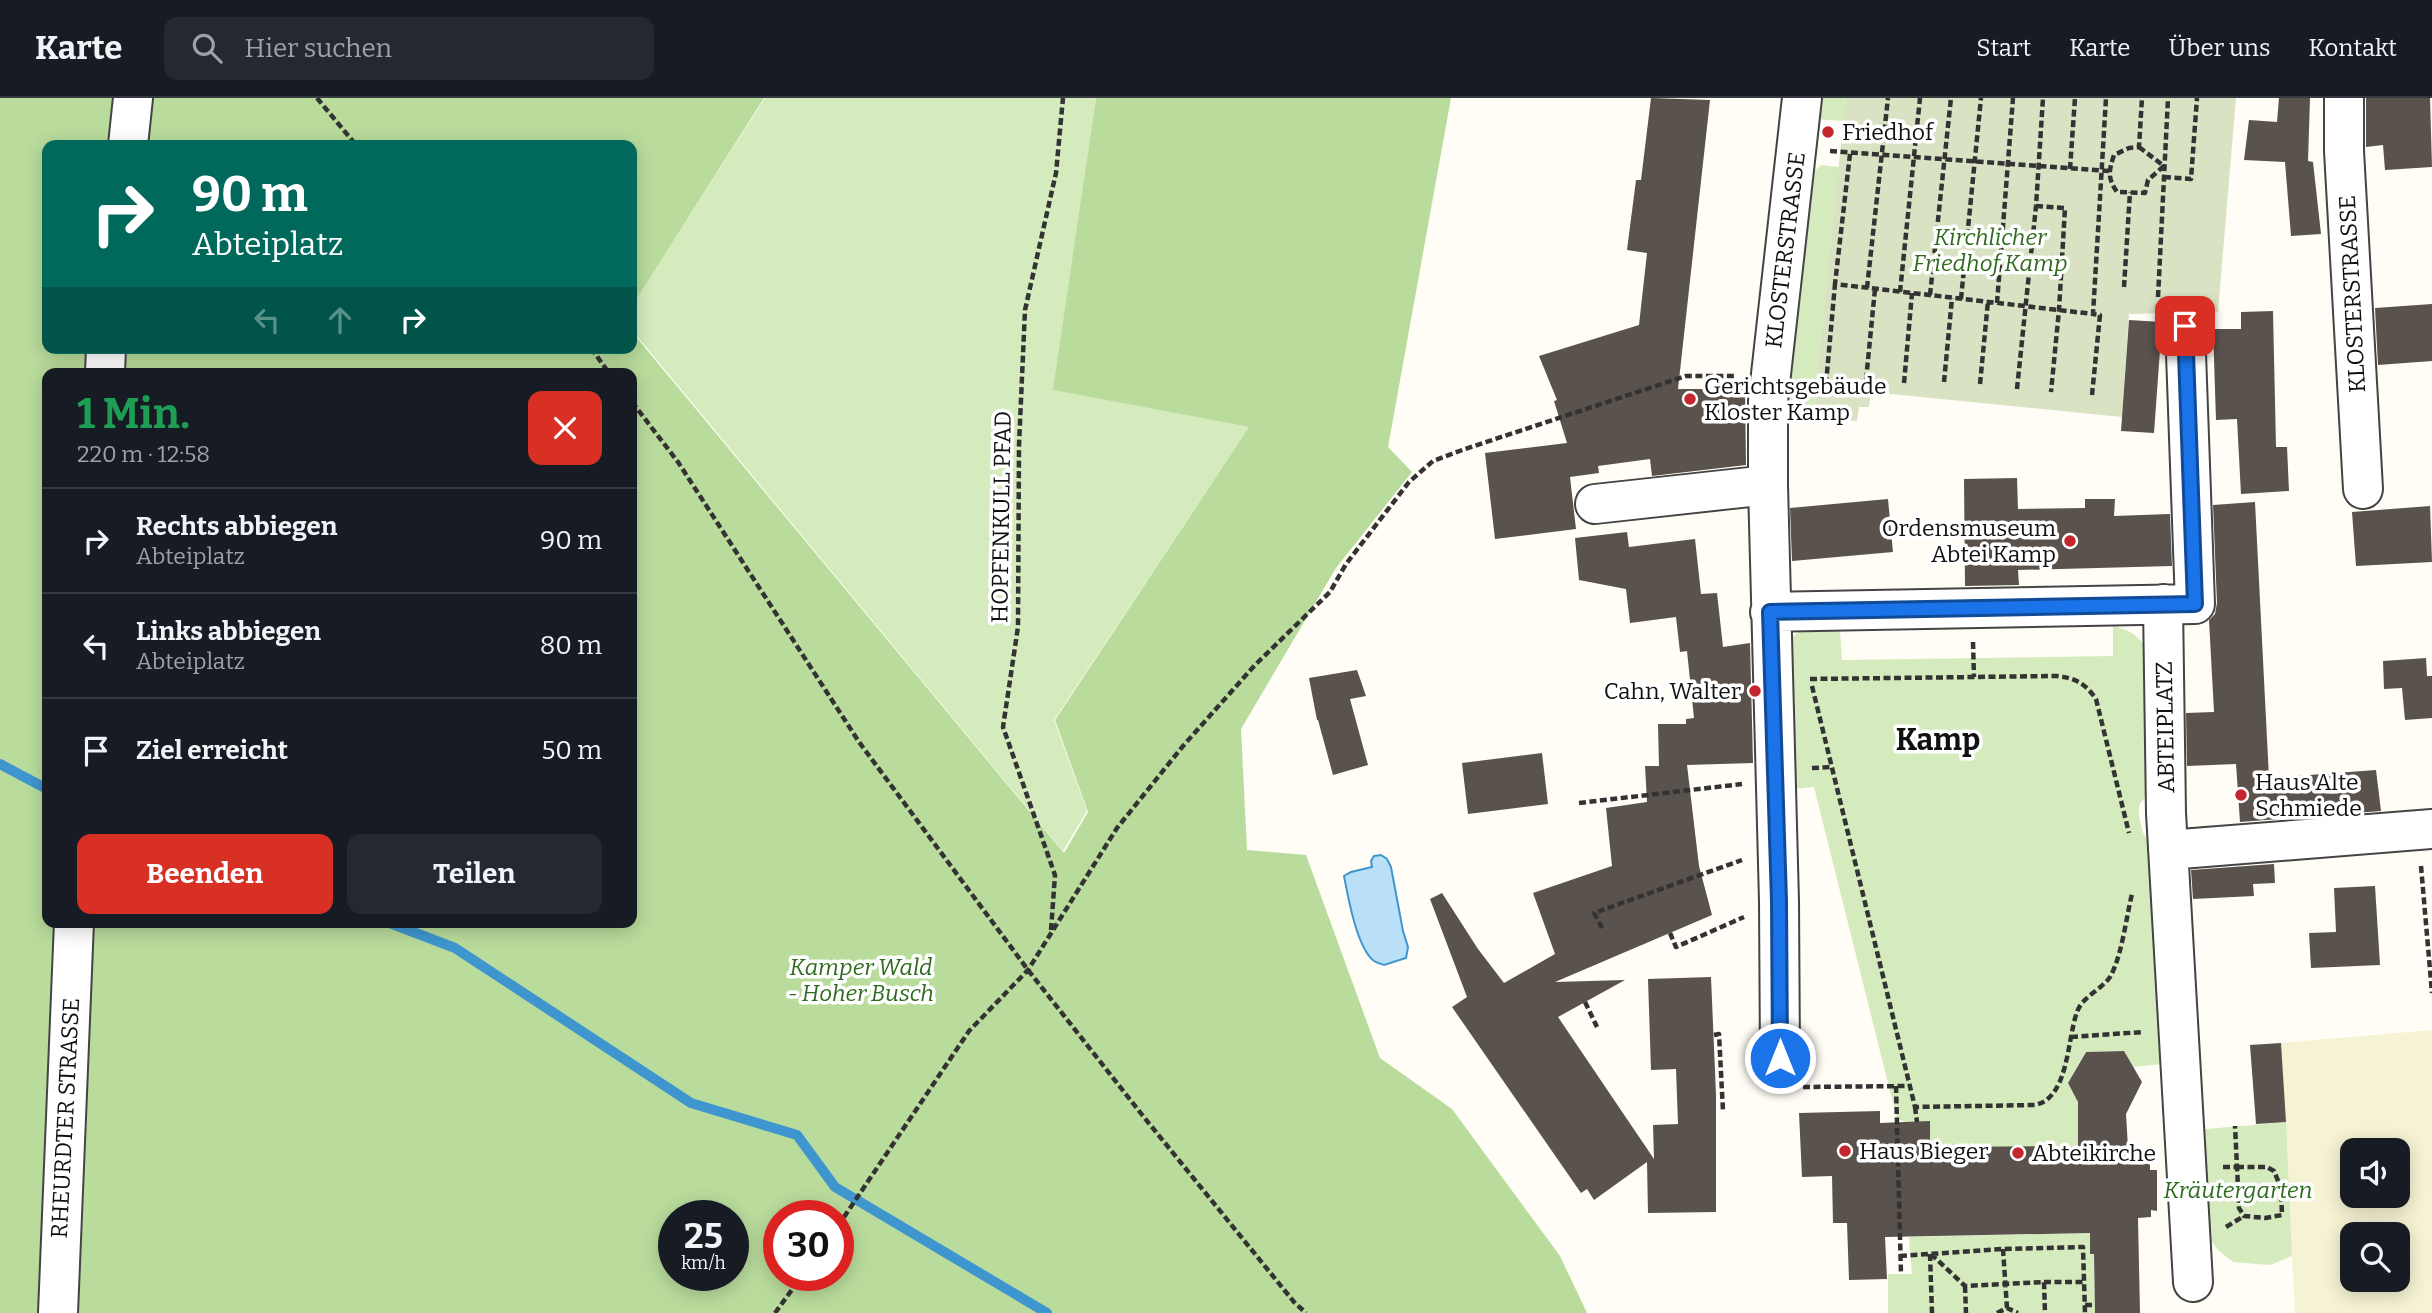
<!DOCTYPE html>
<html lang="de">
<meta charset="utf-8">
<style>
:root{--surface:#171b24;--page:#242831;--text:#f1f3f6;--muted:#9ea1a6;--line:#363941;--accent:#d93025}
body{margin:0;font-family:Bitter,serif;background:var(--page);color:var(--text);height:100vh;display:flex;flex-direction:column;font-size:26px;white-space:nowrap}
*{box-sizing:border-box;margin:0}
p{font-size:23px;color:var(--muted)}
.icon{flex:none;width:38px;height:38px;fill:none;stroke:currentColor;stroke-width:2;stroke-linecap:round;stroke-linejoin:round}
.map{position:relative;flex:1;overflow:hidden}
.details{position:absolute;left:42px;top:270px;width:595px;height:560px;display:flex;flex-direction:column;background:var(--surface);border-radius:14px;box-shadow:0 4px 18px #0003}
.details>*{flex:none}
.guide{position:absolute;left:42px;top:42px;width:595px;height:214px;border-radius:14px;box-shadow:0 4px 18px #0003;background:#00695c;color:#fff;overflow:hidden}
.fabs{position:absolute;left:2340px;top:1040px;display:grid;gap:14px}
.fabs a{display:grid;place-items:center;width:70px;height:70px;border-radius:14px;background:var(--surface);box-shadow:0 4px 18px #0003;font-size:35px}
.speed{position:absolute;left:658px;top:1102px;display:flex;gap:14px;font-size:35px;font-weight:700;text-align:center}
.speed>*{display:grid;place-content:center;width:91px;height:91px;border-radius:50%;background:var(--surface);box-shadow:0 4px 18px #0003;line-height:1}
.speed small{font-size:18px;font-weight:400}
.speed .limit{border:10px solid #d22;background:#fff;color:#111}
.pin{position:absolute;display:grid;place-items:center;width:60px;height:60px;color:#fff;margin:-30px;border-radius:14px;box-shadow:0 4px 10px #0006}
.me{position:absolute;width:77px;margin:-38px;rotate:0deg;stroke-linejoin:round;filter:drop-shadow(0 0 5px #0008)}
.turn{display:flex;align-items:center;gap:24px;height:147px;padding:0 35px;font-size:32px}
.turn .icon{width:91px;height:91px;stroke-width:2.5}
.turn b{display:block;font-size:49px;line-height:60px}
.lanes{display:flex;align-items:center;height:66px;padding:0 35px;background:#0003;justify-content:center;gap:35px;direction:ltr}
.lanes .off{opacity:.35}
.round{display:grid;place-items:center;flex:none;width:74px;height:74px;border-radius:14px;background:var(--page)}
.headline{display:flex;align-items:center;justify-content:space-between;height:119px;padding:0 35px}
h1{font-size:42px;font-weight:700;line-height:52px;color:#1e9e55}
.action{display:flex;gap:14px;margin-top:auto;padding:14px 35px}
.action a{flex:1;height:80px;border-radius:14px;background:var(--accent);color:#fff;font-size:28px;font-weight:700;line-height:80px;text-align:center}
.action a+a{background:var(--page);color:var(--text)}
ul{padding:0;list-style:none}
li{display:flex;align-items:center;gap:21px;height:105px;padding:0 35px;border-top:2px solid var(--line)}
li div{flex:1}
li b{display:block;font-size:26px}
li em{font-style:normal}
header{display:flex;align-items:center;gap:42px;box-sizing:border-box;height:98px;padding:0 35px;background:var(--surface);border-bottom:2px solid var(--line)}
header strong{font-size:33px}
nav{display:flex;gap:38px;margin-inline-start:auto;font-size:24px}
.search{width:490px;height:63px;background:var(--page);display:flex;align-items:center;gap:18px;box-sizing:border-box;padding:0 24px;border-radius:14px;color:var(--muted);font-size:26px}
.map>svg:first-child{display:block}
</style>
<header>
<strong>Karte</strong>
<div class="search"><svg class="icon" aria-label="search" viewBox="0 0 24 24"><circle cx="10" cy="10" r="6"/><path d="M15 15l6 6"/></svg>Hier suchen</div>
<nav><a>Start</a><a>Karte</a><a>Über uns</a><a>Kontakt</a></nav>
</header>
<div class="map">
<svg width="2432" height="1215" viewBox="0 0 2432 1215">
<rect width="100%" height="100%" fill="#fffdf5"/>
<path fill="#f6f3d4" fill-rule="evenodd" d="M 2432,932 L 2432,1215 L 2295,1215 L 2281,945 ZM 2352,1052 L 2398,1052 L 2398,1097 L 2352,1097 ZM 2352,1136 L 2398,1136 L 2398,1181 L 2352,1181 Z"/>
<path fill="#d5ebbd" d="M 765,0 L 1096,0 L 1054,292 L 1249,329 L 1054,622 L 1087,713 L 1063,753 L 632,232 L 632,207 Z
M 1816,0 L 1846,0 L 1844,23 L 1814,21 Z
M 1821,67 L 1839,69 L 1812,319 L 1785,316 L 1808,79 Z
M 2113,528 C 2131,532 2140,539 2150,555 L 2155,686 L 2139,707 L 2139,719 L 2143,735 L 2149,743 L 2171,965 L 2133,969 L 2123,953 L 2085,954 L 2068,985 L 2086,1018 L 2078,1048 L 1930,1049 L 1906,1024 L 1897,1021 L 1814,689 L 1792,691 L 1791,540 C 1803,527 1824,532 1840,533 L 1842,562 L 2113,558 Z
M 2286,1024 L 2292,1158 L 2270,1167 L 2233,1164 L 2218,1152 L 2189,1113 L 2184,1033 Z
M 2090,1135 L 2090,1156 L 2094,1156 L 2095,1215 L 1888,1215 L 1888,1176 L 1912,1176 L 1909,1139 Z"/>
<path fill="#b9dc9c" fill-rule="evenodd" d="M 0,0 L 764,0 L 632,208 L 632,47 L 47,47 L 47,250 L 632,250 L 632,234 L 1064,755 L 1088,714 L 1055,622 L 1249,329 L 1053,292 L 1096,0 L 1451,0 L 1388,349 L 1412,374 L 1336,470 L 1241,631 L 1247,752 L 1306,757 L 1380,960 L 1452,1011 L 1560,1158 L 1587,1215 L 0,1215 ZM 47,275 L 632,275 L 632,824 L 47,824 ZM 674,1118 L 733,1118 L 733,1178 L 674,1178 ZM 779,1118 L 838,1118 L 838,1178 L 779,1178 Z"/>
<path fill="#d9e3c4" d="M 1846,0 L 2236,0 L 2218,214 L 2129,216 L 2122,319 L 1871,294 L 1869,309 L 1859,309 L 1857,323 L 1812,319 Z"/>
<path fill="#b9e0f7" stroke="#3f96cf" stroke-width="2" d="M 1381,757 L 1387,761 L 1391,769 L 1403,833 L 1408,849 L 1406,860 L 1384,867 C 1381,866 1377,865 1374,863 C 1357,850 1348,799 1344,778 L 1351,774 L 1372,769 L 1371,763 L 1374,758 Z"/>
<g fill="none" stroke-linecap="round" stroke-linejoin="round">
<path stroke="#3f96cf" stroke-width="10" d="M 0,666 L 47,691
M 387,824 L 455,850 L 691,1005 L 797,1037 L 835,1089 L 1047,1215"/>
</g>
<path fill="#5a524d" d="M 1651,0 L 1710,2 L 1678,291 L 1745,291 L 1746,367 L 1652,378 L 1650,361 L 1598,368 L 1599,375 L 1570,379 L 1576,431 L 1495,441 L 1485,355 L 1567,345 L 1554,303 L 1557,302 L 1539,258 L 1639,227 L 1647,155 L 1627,152 L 1636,82 L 1641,82 Z
M 2279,0 L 2310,0 L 2308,63 L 2313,64 L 2321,136 L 2291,138 L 2285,64 L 2244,62 L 2249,22 L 2277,24 Z
M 2366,0 L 2430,0 L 2432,69 L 2385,72 L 2383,47 L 2366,49 Z
M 2432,206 L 2432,263 L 2378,267 L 2375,210 Z
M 2273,213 L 2276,349 L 2287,349 L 2289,393 L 2241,396 L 2237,321 L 2216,322 L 2213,231 L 2241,231 L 2241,214 Z
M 2129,222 L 2162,224 L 2154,335 L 2121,333 Z
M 2017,380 L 2018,411 L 2085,410 L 2085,401 L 2115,401 L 2114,418 L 2170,416 L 2172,468 L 2018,472 L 2019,487 L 1965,488 L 1964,381 Z
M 1888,401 L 1893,454 L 1792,463 L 1790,410 Z
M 2255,404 L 2269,680 L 2376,672 L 2381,713 L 2240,724 L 2236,666 L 2187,668 L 2186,615 L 2214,614 L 2209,522 L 2215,516 L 2217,505 L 2213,407 Z
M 2430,408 L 2432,464 L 2356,468 L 2352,414 Z
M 1627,434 L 1629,449 L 1695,441 L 1701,496 L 1717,495 L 1723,549 L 1750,545 L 1753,665 L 1687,667 L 1699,768 L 1712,817 L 1555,884 L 1625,882 L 1558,919 L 1654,1061 L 1653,1027 L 1678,1026 L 1676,971 L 1651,972 L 1648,881 L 1711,879 L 1716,997 L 1716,1114 L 1648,1115 L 1647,1064 L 1594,1102 L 1587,1091 L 1581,1095 L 1452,909 L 1467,899 L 1430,801 L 1442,795 L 1478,851 L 1504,885 L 1555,856 L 1533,795 L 1612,768 L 1606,710 L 1647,704 L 1645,668 L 1659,668 L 1658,626 L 1686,626 L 1686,621 L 1694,620 L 1687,553 L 1680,554 L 1676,519 L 1630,525 L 1626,491 L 1579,482 L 1575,440 Z
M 2426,560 L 2427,578 L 2432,578 L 2432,620 L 2405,622 L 2402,590 L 2384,591 L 2383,563 Z
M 1357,572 L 1366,598 L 1350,601 L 1368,667 L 1333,677 L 1318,622 L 1317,622 L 1309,580 Z
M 1542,655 L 1548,706 L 1468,716 L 1462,665 Z
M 2274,766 L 2275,785 L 2253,786 L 2254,798 L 2193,801 L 2191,772 Z
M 2375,788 L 2380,867 L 2311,870 L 2309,835 L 2336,834 L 2334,790 Z
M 2281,945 L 2286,1024 L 2256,1026 L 2250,947 Z
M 2124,953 L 2142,984 L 2126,1016 L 2129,1066 L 2150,1065 L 2150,1072 L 2157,1072 L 2157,1113 L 2151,1112 L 2151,1119 L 2138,1120 L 2140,1215 L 2095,1215 L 2094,1156 L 2090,1156 L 2090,1135 L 1885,1139 L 1887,1181 L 1849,1182 L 1847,1125 L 1833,1125 L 1832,1078 L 1802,1079 L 1799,1015 L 1880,1013 L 1880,1025 L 1930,1023 L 1930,1049 L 2078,1048 L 2078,1004 L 2068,985 L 2086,954 Z"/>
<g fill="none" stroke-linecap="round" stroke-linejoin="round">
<g stroke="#444" stroke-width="42">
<path id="minor" d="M 2344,0 L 2344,53 L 2363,391
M 128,47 L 133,0
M 105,275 L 106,250
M 1595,406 L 1768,387
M 2163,506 L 2166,715 L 2193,1184
M 1770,514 L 2195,506 L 2185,228
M 2168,752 L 2432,731
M 1780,960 L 1779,803 L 1768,387 L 1768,303 L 1802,0
M 58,1215 L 74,824"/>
</g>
<path stroke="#333" stroke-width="4.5" stroke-dasharray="7 3.5" stroke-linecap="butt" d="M 317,0 L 356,47
M 2139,49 L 2164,68 L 2148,82 L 2145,95 L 2117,94 C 2107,80 2109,72 2114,57 L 2129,50 L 2139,49 L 2142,0
M 1830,53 L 2109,73
M 1850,56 L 1835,186 L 2093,216 L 2106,0
M 2070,71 L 2075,0
M 2164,79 L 2191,81 L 2197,0
M 2036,108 L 2065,110 L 2059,212 L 2051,294
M 2124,189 L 2130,94
M 1867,190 L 1888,0
M 1900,194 L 1920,0
M 1930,197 L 1951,0
M 2158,199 L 2168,0
M 1961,201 L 1981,0
M 1997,205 L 2013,0
M 591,250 L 609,275
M 1866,282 L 1875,191
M 1944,284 L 1952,200
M 1904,285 L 1912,195
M 1826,286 L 1835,186
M 1980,286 L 1988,203
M 2017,291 L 2036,108 L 2043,0
M 2092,297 L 2100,217 L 2093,216
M 632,304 L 678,364 L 859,644 L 1028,872 L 1143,1018 L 1294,1204 L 1306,1215
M 1973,544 L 1974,579
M 1810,581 L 2057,578 C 2075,580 2085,585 2096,601 L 2129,735
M 1812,588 L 1915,1009 L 2035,1007 C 2069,1000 2067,941 2077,914 C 2082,899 2101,892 2110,879 C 2122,858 2126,820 2132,796
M 1812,670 L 1832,669
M 1579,705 L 1742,686
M 2421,768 L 2432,895
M 1602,830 L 1594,815 L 1742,762
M 1051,832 L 1055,777 L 1003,629 L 1018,529 L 1019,347 L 1025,212 L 1056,75 L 1063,0
M 1670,835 L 1676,849 L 1744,819
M 1585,904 L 1597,929
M 1714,937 L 1719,936 L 1723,1013
M 2071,939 L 2143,934
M 1896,988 L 1901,1176
M 1803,989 L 1910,988
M 1915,1009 L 1917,1024
M 2223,1069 L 2237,1069 L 2235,1028
M 2237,1069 L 2267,1069 L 2274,1073 L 2281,1090 L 2282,1117 L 2265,1120 L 2244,1118 L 2239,1110 Z
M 838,1128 L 969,933 L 1028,872 L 1117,730 L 1183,648 L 1255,567 L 1330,494 L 1346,466 L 1409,384 L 1433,363 L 1465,351 L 1686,278 L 1734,278
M 2226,1129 L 2244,1118
M 2003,1151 L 2007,1210
M 1930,1156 L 1932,1215
M 1931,1156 L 1965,1188 L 2044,1184 L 2045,1215
M 1900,1158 L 2003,1151 L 2083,1149 L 2085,1215
M 2044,1184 L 2084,1184
M 1965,1188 L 1966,1215
M 2085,1207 L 2095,1207
M 775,1215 L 802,1178
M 1997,1215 L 2007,1210 L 2018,1215"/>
<use href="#minor" stroke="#fff" stroke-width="38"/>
</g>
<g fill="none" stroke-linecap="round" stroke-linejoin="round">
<g stroke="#114b97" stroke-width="18">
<path id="route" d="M 1780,960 L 1779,803 L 1770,514 L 2195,506 L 2185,228"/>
</g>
<use href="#route" stroke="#1a73e8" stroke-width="12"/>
</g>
<g fill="#c4262e" stroke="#fff" stroke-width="2.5">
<circle cx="1828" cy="34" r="7"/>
<circle cx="1690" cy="301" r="7"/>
<circle cx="2070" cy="443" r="7"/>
<circle cx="1755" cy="593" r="7"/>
<circle cx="2241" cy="697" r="7"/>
<circle cx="1845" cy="1053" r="7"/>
<circle cx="2018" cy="1055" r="7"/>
</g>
<g text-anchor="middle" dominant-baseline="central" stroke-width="7" stroke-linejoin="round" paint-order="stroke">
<g font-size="23" fill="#111" stroke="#fff" text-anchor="start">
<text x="1842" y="34">Friedhof</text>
<text x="1704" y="288">Gerichtsgebäude<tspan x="1704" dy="26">Kloster Kamp</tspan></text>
<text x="2056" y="430" text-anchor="end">Ordensmuseum<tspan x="2056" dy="26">Abtei Kamp</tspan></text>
<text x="1741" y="593" text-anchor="end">Cahn, Walter</text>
<text x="2255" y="684">Haus Alte<tspan x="2255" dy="26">Schmiede</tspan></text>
<text x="1859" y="1053">Haus Bieger</text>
<text x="2032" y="1055">Abteikirche</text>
</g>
<g font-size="23" font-style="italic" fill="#2f6b1f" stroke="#fff">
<text x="1990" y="139">Kirchlicher<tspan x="1990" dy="26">Friedhof Kamp</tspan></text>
<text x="861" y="869">Kamper Wald<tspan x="861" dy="26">- Hoher Busch</tspan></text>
<text x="2238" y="1092">Kräutergarten</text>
</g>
<g font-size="23" fill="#111" stroke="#fff">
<text transform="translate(1785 152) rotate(-83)">KLOSTERSTRASSE</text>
<text transform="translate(2352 196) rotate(-93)">KLOSTERSTRASSE</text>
<text transform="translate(1001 419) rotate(-89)">HOPFENKULL PFAD</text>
<text transform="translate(2165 629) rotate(-91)">ABTEIPLATZ</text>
<text transform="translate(65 1020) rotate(-87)">RHEURDTER STRASSE</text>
</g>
<g font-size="30" font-weight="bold" fill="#111" stroke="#fff">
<text x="1938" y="642">Kamp</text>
</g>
</g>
</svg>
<div class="fabs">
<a><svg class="icon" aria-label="sound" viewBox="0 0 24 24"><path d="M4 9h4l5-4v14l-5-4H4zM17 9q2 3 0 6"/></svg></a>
<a><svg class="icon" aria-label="search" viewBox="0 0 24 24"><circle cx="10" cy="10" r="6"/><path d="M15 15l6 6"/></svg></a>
</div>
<div class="speed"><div>25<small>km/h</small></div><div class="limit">30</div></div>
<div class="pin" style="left:2185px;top:228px;background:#d93025"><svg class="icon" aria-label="arrive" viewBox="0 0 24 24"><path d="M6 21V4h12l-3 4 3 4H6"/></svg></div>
<svg class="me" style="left:1780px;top:960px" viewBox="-20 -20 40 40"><circle r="17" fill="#1a73e8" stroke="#fff" stroke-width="3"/><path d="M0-11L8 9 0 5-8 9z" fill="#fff"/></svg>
<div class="guide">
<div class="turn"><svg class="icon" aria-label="right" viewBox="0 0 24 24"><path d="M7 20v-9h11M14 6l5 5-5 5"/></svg><div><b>90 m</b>Abteiplatz</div></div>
<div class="lanes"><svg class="icon off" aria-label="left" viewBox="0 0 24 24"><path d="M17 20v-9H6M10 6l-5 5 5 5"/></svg><svg class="icon off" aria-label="ahead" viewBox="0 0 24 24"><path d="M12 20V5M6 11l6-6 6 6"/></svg><svg class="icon" aria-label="right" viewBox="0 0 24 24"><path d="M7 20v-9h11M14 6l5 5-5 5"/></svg></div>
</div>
<section class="details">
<div class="headline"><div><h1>1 Min.</h1><p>220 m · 12:58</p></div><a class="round" style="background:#d93025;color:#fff"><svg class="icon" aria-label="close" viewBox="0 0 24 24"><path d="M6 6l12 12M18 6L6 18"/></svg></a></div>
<ul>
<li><svg class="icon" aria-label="right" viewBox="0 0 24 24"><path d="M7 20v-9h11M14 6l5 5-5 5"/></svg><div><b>Rechts abbiegen</b><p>Abteiplatz</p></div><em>90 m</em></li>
<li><svg class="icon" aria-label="left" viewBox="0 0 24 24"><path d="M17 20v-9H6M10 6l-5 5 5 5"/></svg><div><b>Links abbiegen</b><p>Abteiplatz</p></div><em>80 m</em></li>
<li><svg class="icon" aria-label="arrive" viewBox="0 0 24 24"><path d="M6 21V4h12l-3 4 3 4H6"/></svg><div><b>Ziel erreicht</b></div><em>50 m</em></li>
</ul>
<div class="action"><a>Beenden</a><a>Teilen</a></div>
</section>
</div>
